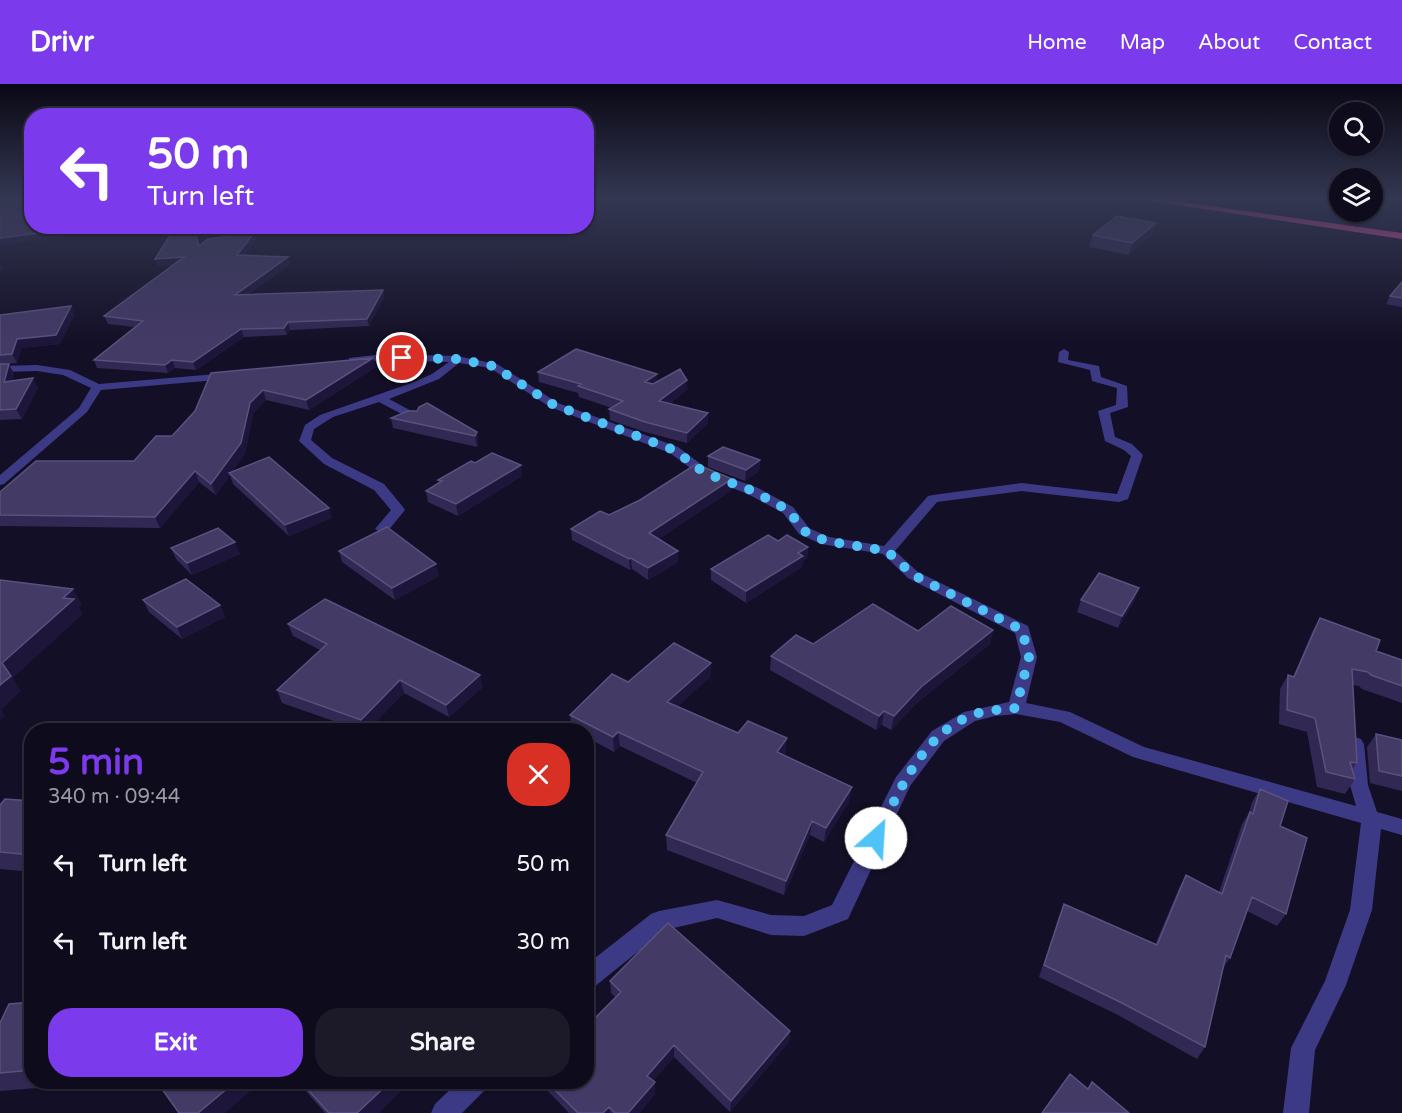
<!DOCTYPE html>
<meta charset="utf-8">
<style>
:root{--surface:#0e0b1c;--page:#1c1929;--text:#f1f3f6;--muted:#9b9ba3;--line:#2e2b3b;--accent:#7c3aed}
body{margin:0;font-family:"Varela Round",sans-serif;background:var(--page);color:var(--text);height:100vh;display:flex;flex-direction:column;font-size:22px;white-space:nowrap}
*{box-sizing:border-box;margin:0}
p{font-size:20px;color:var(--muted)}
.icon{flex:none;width:33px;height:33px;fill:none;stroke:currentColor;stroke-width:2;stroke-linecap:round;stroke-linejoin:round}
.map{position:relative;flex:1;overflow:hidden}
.drawer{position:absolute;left:24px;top:639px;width:570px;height:366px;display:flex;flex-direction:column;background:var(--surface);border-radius:24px;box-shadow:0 2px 4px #0004,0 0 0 2px var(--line)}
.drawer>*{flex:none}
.top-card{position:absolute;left:24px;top:24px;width:570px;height:126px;border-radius:24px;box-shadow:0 2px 4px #0004,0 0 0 2px var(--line);background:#7c3aed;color:#fff;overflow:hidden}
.tools{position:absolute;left:1329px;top:18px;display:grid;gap:12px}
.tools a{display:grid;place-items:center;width:54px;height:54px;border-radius:50%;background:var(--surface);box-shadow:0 2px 4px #0004,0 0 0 2px var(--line);font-size:30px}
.pin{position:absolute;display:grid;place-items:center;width:51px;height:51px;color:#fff;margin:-26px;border:3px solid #fff;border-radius:50%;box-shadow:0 2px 6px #0007}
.me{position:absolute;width:66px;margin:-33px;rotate:26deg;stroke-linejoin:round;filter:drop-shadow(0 0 4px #0008)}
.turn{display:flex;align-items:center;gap:21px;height:126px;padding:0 24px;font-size:27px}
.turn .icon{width:78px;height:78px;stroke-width:2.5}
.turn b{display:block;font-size:42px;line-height:51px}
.round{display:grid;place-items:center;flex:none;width:63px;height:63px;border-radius:24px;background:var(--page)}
.overview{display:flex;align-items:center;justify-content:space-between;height:102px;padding:0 24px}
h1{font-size:36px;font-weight:700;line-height:45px;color:var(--accent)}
.cta{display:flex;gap:12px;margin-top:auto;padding:12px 24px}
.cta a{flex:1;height:69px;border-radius:24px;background:var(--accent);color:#fff;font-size:24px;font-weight:700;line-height:69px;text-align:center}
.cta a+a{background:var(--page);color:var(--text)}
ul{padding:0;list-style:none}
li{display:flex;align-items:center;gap:18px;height:78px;padding:0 24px}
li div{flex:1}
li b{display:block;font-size:22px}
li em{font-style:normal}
header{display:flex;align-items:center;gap:36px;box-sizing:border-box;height:84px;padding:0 30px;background:var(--accent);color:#fff}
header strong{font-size:28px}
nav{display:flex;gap:33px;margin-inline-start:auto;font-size:21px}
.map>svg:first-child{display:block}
</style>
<header>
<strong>Drivr</strong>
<nav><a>Home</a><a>Map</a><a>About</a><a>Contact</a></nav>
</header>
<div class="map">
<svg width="1402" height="1029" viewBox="0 0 1402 1029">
<rect width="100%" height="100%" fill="#130f26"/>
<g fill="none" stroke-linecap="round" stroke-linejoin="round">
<path fill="#3d3a85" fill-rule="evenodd" d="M 1064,265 L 1069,268 L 1068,276 L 1099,282 L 1101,293 L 1127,302 L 1128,323 L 1110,329 L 1115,353 L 1132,360 L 1143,371 L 1128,415 L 1119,418 L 1021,407 L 937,418 L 895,467 L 918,488 L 1028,542 L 1037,573 L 1026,619 L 1070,628 L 1144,663 L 1356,722 L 1350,701 L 1346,660 L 1349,655 L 1355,653 L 1361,655 L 1364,660 L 1368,701 L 1377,728 L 1402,735 L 1402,751 L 1381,745 L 1372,826 L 1346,901 L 1315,966 L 1309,1029 L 1283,1029 L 1291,964 L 1325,897 L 1350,826 L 1361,739 L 1133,673 L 1060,638 L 1016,630 L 995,632 L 975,637 L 944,657 L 910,702 L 848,835 L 804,852 L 771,851 L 717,834 L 665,846 L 594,903 L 586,906 L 586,881 L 651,830 L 659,827 L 717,816 L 771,831 L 804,832 L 832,821 L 896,693 L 932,647 L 964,628 L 1009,618 L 1021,573 L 1015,549 L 908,494 L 883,470 L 821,460 L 799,450 L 783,429 L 748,410 L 701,392 L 670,369 L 550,323 L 490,284 L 459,279 L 439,295 L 389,315 L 419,331 L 419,335 L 411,335 L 379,318 L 333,333 L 314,345 L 311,356 L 332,374 L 384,400 L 403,423 L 405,426 L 387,448 L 382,449 L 375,445 L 391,426 L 374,406 L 324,380 L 299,357 L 305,341 L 320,331 L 414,298 L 432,290 L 449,278 L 384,276 L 353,279 L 349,278 L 349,274 L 384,270 L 457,272 L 497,280 L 558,319 L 678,363 L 709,386 L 758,404 L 793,423 L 809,444 L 829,453 L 884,462 L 928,412 L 933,411 L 1021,399 L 1117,410 L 1131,372 L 1124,366 L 1105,357 L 1098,327 L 1116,321 L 1117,304 L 1092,297 L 1090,286 L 1058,278 L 1059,268 Z
M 37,281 L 70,286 L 99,300 L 228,289 L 233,292 L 228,295 L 101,306 L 87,328 L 4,400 L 0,401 L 0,391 L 79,324 L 91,304 L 63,291 L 37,287 L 0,288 L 0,282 Z
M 458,998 L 487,998 L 484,1007 L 462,1029 L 431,1029 L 435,1020 Z"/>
<path fill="#ff4fa3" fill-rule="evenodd" d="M 1138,115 L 1161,115 L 1402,149 L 1402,155 Z"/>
</g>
<path fill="#312854" d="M 1156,139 L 1152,151 L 1129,171 L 1089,163 L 1093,151 Z
M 256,156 L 244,171 L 290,180 L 249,210 L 383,206 L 384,214 L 369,242 L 290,246 L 287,251 L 244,253 L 196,286 L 175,284 L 168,289 L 97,284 L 94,276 L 134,243 L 108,240 L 104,232 L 173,181 L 158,182 L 155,175 L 199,162 Z
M 1402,198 L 1402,223 L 1386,220 L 1390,212 Z
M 71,222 L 74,231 L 60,260 L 21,264 L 17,279 L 2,280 L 14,290 L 12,297 L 38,303 L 22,335 L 0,336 L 0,231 Z
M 376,283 L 309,326 L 266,316 L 253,330 L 245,370 L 232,388 L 332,434 L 289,452 L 233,400 L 230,391 L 216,411 L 199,398 L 160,444 L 0,442 L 0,408 L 134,377 L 172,352 L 195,327 L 211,289 Z
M 538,288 L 657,290 L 657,297 L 687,296 L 687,306 L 669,320 L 708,329 L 708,339 L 687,359 L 645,348 L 610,336 L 609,325 L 612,324 L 579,313 L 578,309 L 539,298 Z
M 391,334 L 477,348 L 478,359 L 477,363 L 393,344 Z
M 708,372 L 760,376 L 759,387 L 745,397 L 708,383 Z
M 522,392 L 458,432 L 428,418 L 426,407 L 439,399 L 438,396 Z
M 732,406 L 659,455 L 678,478 L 648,496 L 632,485 L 630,486 L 572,456 L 571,445 L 609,431 Z
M 778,457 L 808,463 L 807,474 L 803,477 L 802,483 L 746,519 L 711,496 L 711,485 Z
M 171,464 L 240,470 L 192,491 L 176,475 Z
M 339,467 L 439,492 L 395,516 L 342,478 Z
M 143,516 L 220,521 L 225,533 L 182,555 L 149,528 Z
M 1081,516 L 1135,516 L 1118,544 L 1077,528 Z
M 1320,534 L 1376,567 L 1402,576 L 1402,619 L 1362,605 L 1359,602 L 1353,601 L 1357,679 L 1352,686 L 1355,695 L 1345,710 L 1317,703 L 1307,648 L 1279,640 L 1280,605 L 1288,591 L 1293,593 L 1312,548 Z
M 288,540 L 483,603 L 449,633 L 404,609 L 368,646 L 359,646 L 282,619 L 277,606 L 320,566 L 293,552 Z
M 993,546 L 990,560 L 918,618 L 891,646 L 882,641 L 876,646 L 770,586 L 771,572 L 813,560 L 918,547 Z
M 711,579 L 710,593 L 678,622 L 786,669 L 784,671 L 849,718 L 824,758 L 810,751 L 784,811 L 667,766 L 666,751 L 697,699 L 620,662 L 614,668 L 586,653 L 586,646 L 574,646 L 572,645 L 570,631 L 628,598 Z
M 1376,650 L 1402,656 L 1402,707 L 1370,699 L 1367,663 Z
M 1260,705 L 1280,742 L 1286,830 L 1277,842 L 1247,827 L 1230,874 L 1223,884 L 1205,963 L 1197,975 L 1116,930 L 1039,893 L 1059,832 L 1064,820 L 1155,861 L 1179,804 L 1186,791 L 1219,808 L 1242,740 L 1249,729 L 1252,718 Z
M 32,717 L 32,788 L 0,785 L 0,721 Z
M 610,897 L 790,947 L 789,958 L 730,1028 L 674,973 L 653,997 L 655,1010 L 639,1029 L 569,1029 L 543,1002 L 542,998 L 586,998 L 616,914 L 611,909 Z
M 32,918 L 32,998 L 110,998 L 0,1007 L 0,939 Z
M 298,998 L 410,998 L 378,1029 L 325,1029 Z"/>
<path fill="#1d163a" d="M 1156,139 L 1152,151 L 1129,171 L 1132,159 Z
M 92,142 L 126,142 L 94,147 Z
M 78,144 L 81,150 L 0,161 L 0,154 Z
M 254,149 L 256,156 L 239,178 L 237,171 Z
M 184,173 L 186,180 L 158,182 L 155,175 Z
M 288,173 L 290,180 L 238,218 L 235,211 Z
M 0,178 L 4,186 L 0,187 Z
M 383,206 L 384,214 L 369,242 L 367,235 Z
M 71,222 L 74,231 L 60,260 L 21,264 L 17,279 L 12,270 L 17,255 Z
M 288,238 L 290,246 L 287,251 L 284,244 Z
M 241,245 L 244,253 L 196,286 L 193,278 Z
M 373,274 L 376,283 L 309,326 L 306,316 Z
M 172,276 L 175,284 L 168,289 L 165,281 Z
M 9,280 L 14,290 L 9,308 L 4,298 Z
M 657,290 L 657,300 L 645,308 L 645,298 Z
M 33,294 L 38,303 L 22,335 L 16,325 Z
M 687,296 L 687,306 L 659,327 L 659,317 Z
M 263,306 L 266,316 L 253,330 L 245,370 L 230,391 L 229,389 L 230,391 L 216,411 L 211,400 L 250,319 Z
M 708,329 L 708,339 L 687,359 L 687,349 Z
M 477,348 L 478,359 L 477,363 L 475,352 Z
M 760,376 L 759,387 L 745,397 L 746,386 Z
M 521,381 L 522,392 L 458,432 L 456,420 Z
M 195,387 L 199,398 L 160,444 L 155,433 Z
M 732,395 L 732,406 L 650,461 L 649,449 Z
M 329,424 L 332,434 L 289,452 L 285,441 Z
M 235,458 L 240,470 L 192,491 L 187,479 Z
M 808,463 L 807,474 L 803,477 L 802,483 L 746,519 L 746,507 L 798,469 Z
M 678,467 L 678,478 L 648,496 L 648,484 Z
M 631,474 L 632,485 L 630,486 L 629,475 Z
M 436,480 L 439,492 L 395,516 L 392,504 Z
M 1139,504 L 1135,516 L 1118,544 L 1122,532 Z
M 73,505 L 82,520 L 79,523 L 83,530 L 13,594 L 21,607 L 1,626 L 5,632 L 0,636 L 0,601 L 2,579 L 63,514 Z
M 220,521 L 225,533 L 182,555 L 177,543 Z
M 993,546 L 990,560 L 918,618 L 891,646 L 894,632 L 921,603 Z
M 711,579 L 710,593 L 667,632 L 667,618 Z
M 480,591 L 483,603 L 449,633 L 446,621 Z
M 400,596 L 404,609 L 368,646 L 365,646 L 361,636 Z
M 884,627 L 882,641 L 876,646 L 879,632 Z
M 618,648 L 620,662 L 614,668 L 613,653 Z
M 787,654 L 786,669 L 776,682 L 777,668 Z
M 852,703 L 849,718 L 824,758 L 826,744 Z
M 812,737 L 810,751 L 784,811 L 786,797 Z
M 790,947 L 789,958 L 730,1028 L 731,1017 Z
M 674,961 L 674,973 L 648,1003 L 647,992 Z
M 235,998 L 261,998 L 225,1029 L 198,1029 Z
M 390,998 L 410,998 L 378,1029 L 357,1029 Z
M 655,998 L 655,1010 L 639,1029 L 628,1029 Z
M 609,1023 L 610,1029 L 603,1029 Z"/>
<path fill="#433a66" stroke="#5a527e" stroke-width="1.5" d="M 0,115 L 32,115 L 32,142 L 75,142 L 78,144 L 0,154 Z
M 1117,132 L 1156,139 L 1132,159 L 1093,151 Z
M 176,142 L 193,142 L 199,162 L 208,155 L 254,149 L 237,171 L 288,173 L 235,211 L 383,206 L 367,235 L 288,238 L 284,244 L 241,245 L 193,278 L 172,276 L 165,281 L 94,276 L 143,237 L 104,232 L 184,173 L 155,175 Z
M 1402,198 L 1402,214 L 1390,212 Z
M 71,222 L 56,251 L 17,255 L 12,270 L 0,271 L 0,231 Z
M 576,265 L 657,290 L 645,298 L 653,300 L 680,285 L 687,296 L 659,317 L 708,329 L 687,349 L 645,338 L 609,325 L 623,317 L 578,302 L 581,300 L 538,288 Z
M 373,274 L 306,316 L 263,306 L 250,319 L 241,359 L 211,400 L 195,387 L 155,433 L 0,431 L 0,408 L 36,377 L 134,377 L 156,352 L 172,352 L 195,327 L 211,289 Z
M 0,280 L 9,280 L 4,298 L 33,294 L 16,325 L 0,326 Z
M 427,319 L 477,348 L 475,352 L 391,334 L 408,327 L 417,327 L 419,323 Z
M 723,363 L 760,376 L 746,386 L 708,372 Z
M 492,369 L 521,381 L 456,420 L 426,407 L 442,397 L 438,396 L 471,377 L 475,379 Z
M 269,373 L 329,424 L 285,441 L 229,389 Z
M 696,380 L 732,395 L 649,449 L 678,467 L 648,484 L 631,474 L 629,475 L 571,445 L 600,427 L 609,431 L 640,416 Z
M 387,443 L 436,480 L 392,504 L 339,467 Z
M 218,444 L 235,458 L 187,479 L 171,464 Z
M 768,451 L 778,457 L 787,451 L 808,463 L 798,469 L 803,472 L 746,507 L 711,485 Z
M 1099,489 L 1139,504 L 1122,532 L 1081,516 Z
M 186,495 L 220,521 L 177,543 L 143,516 Z
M 0,496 L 73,505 L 63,514 L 74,515 L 2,579 L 11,592 L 0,601 Z
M 325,515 L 480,591 L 446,621 L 400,596 L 361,636 L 277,606 L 327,560 L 288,540 Z
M 873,520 L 918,547 L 951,522 L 993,546 L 921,603 L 894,632 L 884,627 L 879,632 L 771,572 L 796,551 L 813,560 Z
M 1320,534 L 1380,556 L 1376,567 L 1402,576 L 1402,602 L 1371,591 L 1368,588 L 1352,585 L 1357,679 L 1350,678 L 1355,695 L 1326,688 L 1315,634 L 1287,626 L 1288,591 L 1294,593 Z
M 674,559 L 711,579 L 667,618 L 738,649 L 748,637 L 787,654 L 777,668 L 852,703 L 826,744 L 812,737 L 786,797 L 666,751 L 703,688 L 618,648 L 613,653 L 570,631 L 612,590 L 628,598 Z
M 1376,650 L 1402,656 L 1402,692 L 1379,687 Z
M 1260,705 L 1288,717 L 1280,742 L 1307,754 L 1286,830 L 1252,813 L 1230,874 L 1226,871 L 1205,963 L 1122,919 L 1044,881 L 1064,820 L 1157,861 L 1186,791 L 1222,810 L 1250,728 L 1253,730 Z
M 5,715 L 32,717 L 32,771 L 0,768 L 0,721 Z
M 668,839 L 790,947 L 731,1017 L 674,961 L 647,992 L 655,998 L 628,1029 L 615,1029 L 609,1023 L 603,1029 L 578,1029 L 547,998 L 586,998 L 586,943 L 621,908 L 610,897 Z
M 32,918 L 32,986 L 0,989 L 0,939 L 9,920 Z
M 1070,990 L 1088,1005 L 1092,998 L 1129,1029 L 1042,1029 Z
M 157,998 L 235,998 L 198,1029 L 179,1029 Z
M 301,998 L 390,998 L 357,1029 L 329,1029 Z"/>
<linearGradient id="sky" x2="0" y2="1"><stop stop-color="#0a0815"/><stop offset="0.44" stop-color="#333752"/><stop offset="1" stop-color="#333752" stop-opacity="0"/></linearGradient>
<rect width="1402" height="259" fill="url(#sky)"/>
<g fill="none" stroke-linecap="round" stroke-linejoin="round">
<path stroke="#4fc3f7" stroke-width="10" stroke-dasharray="0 18" d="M 402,274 L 457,275 L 493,282 L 554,321 L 674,366 L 705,389 L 753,407 L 788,426 L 804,447 L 826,457 L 887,467 L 913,491 L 1022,546 L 1029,573 L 1016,624 C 1001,626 984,626 970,632 C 921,652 898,710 876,754"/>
</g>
</svg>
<div class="tools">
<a><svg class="icon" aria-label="search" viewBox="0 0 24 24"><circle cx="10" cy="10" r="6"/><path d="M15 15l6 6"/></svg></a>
<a><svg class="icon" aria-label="layers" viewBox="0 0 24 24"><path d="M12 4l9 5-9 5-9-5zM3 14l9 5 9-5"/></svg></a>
</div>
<div class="pin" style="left:402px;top:274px;background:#d93025"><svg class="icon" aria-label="arrive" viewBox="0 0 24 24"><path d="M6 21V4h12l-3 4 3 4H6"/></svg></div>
<svg class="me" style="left:876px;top:754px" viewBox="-20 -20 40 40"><circle r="19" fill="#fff"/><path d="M0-13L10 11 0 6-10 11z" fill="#4fc3f7"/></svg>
<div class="top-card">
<div class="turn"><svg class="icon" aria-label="left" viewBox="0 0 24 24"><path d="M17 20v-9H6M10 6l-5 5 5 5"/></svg><div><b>50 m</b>Turn left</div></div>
</div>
<section class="drawer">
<div class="overview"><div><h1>5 min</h1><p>340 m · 09:44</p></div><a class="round" style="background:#d93025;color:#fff"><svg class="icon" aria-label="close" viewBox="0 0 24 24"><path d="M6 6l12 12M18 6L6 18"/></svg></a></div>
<ul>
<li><svg class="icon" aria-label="left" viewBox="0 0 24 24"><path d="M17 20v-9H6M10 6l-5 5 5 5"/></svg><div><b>Turn left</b></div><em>50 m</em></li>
<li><svg class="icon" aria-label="left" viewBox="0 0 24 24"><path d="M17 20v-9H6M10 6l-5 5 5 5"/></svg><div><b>Turn left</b></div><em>30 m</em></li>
</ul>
<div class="cta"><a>Exit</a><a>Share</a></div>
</section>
</div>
